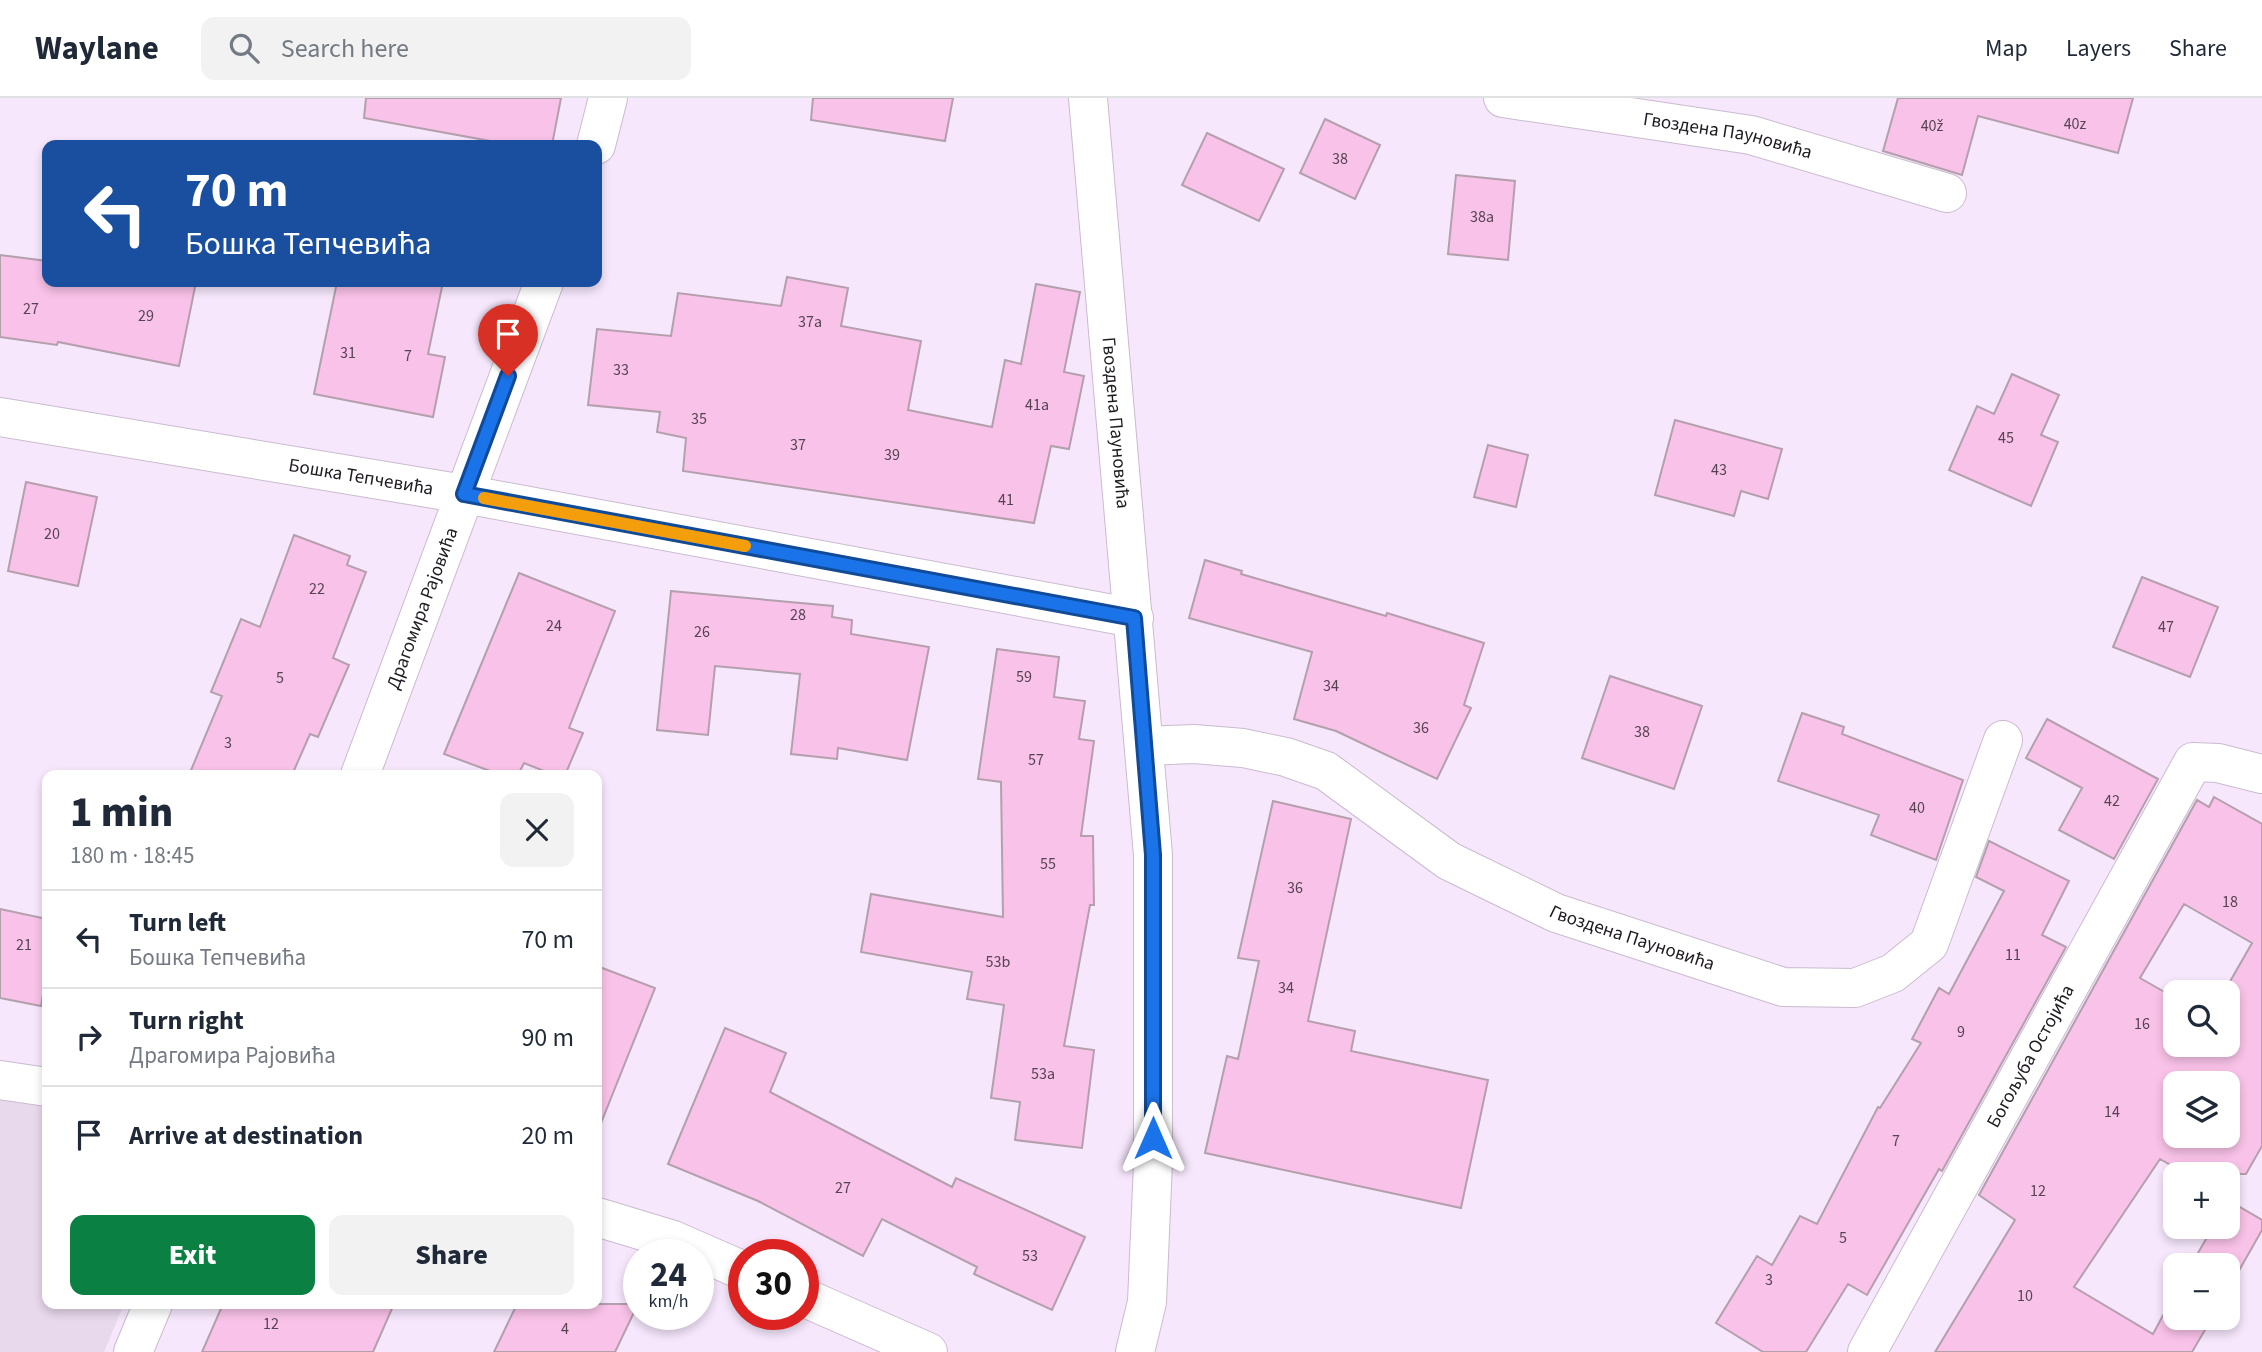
<!DOCTYPE html>
<meta charset="utf-8">
<style>
:root{--surface:#fff;--page:#f2f2f3;--text:#1f2937;--muted:#747a83;--line:#e0e1e3;--accent:#0b8043}
body{margin:0;font-family:"Source Sans 3",sans-serif;background:var(--page);color:var(--text);height:100vh;display:flex;flex-direction:column;font-size:26px;white-space:nowrap}
*{box-sizing:border-box;margin:0}
p{font-size:23px;color:var(--muted)}
.icon{flex:none;width:38px;height:38px;fill:none;stroke:currentColor;stroke-width:2;stroke-linecap:round;stroke-linejoin:round}
.map{position:relative;flex:1;overflow:hidden}
.side{position:absolute;left:42px;top:672px;width:560px;height:539px;display:flex;flex-direction:column;background:var(--surface);border-radius:14px;box-shadow:0 4px 10px #0003}
.side>*{flex:none}
.banner{position:absolute;left:42px;top:42px;width:560px;height:147px;border-radius:14px;box-shadow:0 4px 10px #0003;background:#1a4fa0;color:#fff;overflow:hidden}
.buttons{position:absolute;left:2163px;top:882px;display:grid;gap:14px}
.buttons a{display:grid;place-items:center;width:77px;height:77px;border-radius:14px;background:var(--surface);box-shadow:0 4px 10px #0003;font-size:35px}
.speed{position:absolute;left:623px;top:1141px;display:flex;gap:14px;font-size:35px;font-weight:700;text-align:center}
.speed>*{display:grid;place-content:center;width:91px;height:91px;border-radius:50%;background:var(--surface);box-shadow:0 4px 10px #0003;line-height:1}
.speed small{font-size:18px;font-weight:400}
.speed .limit{border:10px solid #d22;background:#fff;color:#111}
.pin{position:absolute;display:grid;place-items:center;width:60px;height:60px;color:#fff;margin:-72px -30px;border-radius:50% 50% 50% 0;rotate:-45deg;box-shadow:0 0 7px #0007}
.pin .icon{rotate:45deg}
.me{position:absolute;width:77px;margin:-38px;rotate:0deg;stroke-linejoin:round;filter:drop-shadow(0 0 5px #0008)}
.turn{display:flex;align-items:center;gap:24px;height:147px;padding:0 28px;font-size:32px}
.turn .icon{width:91px;height:91px;stroke-width:2.5}
.turn b{display:block;font-size:49px;line-height:60px}
.round{display:grid;place-items:center;flex:none;width:74px;height:74px;border-radius:14px;background:var(--page)}
.overview{display:flex;align-items:center;justify-content:space-between;height:119px;padding:0 28px}
h1{font-size:42px;font-weight:800;line-height:52px}
.primary-button{display:flex;gap:14px;margin-top:auto;padding:14px 28px}
.primary-button a{flex:1;height:80px;border-radius:14px;background:var(--accent);color:#fff;font-size:28px;font-weight:800;line-height:80px;text-align:center}
.primary-button a+a{background:var(--page);color:var(--text)}
ul{padding:0;list-style:none}
li{display:flex;align-items:center;gap:21px;height:98px;padding:0 28px;border-top:2px solid var(--line)}
li div{flex:1}
li b{display:block;font-size:26px}
li em{font-style:normal}
header{display:flex;align-items:center;gap:42px;box-sizing:border-box;height:98px;padding:0 35px;background:var(--surface);border-bottom:2px solid var(--line)}
header strong{font-size:33px}
nav{display:flex;gap:38px;margin-inline-start:auto;font-size:24px}
.search{width:490px;height:63px;background:var(--page);display:flex;align-items:center;gap:18px;box-sizing:border-box;padding:0 24px;border-radius:14px;color:var(--muted);font-size:26px}
.map>svg:first-child{display:block}
</style>
<header>
<strong>Waylane</strong>
<div class="search"><svg class="icon" aria-label="search" viewBox="0 0 24 24"><circle cx="10" cy="10" r="6"/><path d="M15 15l6 6"/></svg>Search here</div>
<nav><a>Map</a><a>Layers</a><a>Share</a></nav>
</header>
<div class="map">
<svg width="2262" height="1254" viewBox="0 0 2262 1254">
<rect width="100%" height="100%" fill="#f6e7fc"/>
<path fill="#e8d9ec" d="M 0,1001 L 47,1008 L 47,1206 L 124,1206 L 104,1254 L 0,1254 Z"/>
<path fill="#f9c2e8" stroke="#b49fad" stroke-width="2" fill-rule="evenodd" d="M 366,0 L 561,0 L 552,47 L 512,47 L 364,20 Z
M 813,0 L 953,0 L 945,43 L 811,22 Z
M 1898,0 L 2133,0 L 2118,55 L 1978,18 L 1962,77 L 1883,53 Z
M 1325,21 L 1380,47 L 1355,101 L 1300,75 Z
M 1207,35 L 1284,71 L 1259,123 L 1182,87 Z
M 1456,77 L 1515,83 L 1508,162 L 1448,156 Z
M 0,157 L 47,163 L 47,184 L 196,184 L 179,268 L 58,244 L 57,247 L 0,239 Z
M 787,179 L 848,190 L 841,228 L 921,243 L 908,312 L 992,329 L 1005,262 L 1021,266 L 1036,186 L 1080,194 L 1064,274 L 1084,278 L 1069,351 L 1051,348 L 1034,425 L 683,373 L 686,340 L 657,334 L 660,314 L 588,307 L 597,231 L 671,238 L 678,195 L 781,208 Z
M 337,184 L 443,184 L 428,256 L 445,259 L 433,319 L 314,296 Z
M 2012,276 L 2059,297 L 2041,337 L 2058,344 L 2031,408 L 1949,372 L 1977,308 L 1994,316 Z
M 1675,322 L 1782,351 L 1768,401 L 1741,393 L 1734,418 L 1655,397 Z
M 1488,347 L 1528,357 L 1516,409 L 1474,399 Z
M 26,384 L 97,399 L 78,488 L 8,473 Z
M 294,437 L 350,458 L 347,467 L 366,474 L 333,560 L 349,567 L 318,639 L 310,636 L 292,677 L 189,677 L 222,598 L 211,594 L 241,521 L 260,529 Z
M 1205,462 L 1242,473 L 1241,476 L 1386,518 L 1387,515 L 1484,545 L 1464,607 L 1471,610 L 1437,681 L 1336,633 L 1294,621 L 1312,554 L 1189,520 Z
M 519,475 L 615,513 L 569,630 L 583,635 L 565,677 L 554,677 L 524,665 L 518,677 L 501,677 L 444,656 Z
M 2142,479 L 2218,509 L 2190,579 L 2113,549 Z
M 671,493 L 833,508 L 832,519 L 852,522 L 851,536 L 929,549 L 907,662 L 838,650 L 837,661 L 791,656 L 800,576 L 715,568 L 708,637 L 657,632 Z
M 997,551 L 1059,559 L 1054,599 L 1085,603 L 1079,641 L 1094,643 L 1081,738 L 1093,738 L 1094,807 L 1090,807 L 1064,948 L 1094,952 L 1082,1050 L 1015,1042 L 1020,1004 L 991,1000 L 1004,907 L 967,901 L 972,874 L 861,854 L 871,796 L 1003,819 L 1001,684 L 978,681 Z
M 1610,578 L 1702,608 L 1674,691 L 1582,660 Z
M 1802,615 L 1844,629 L 1842,636 L 1963,682 L 1936,762 L 1871,737 L 1879,717 L 1778,683 Z
M 2047,621 L 2158,681 L 2114,761 L 2059,732 L 2082,690 L 2026,660 Z
M 2214,699 L 2262,726 L 2262,1048 L 2246,1076 L 2186,1076 L 2160,1061 L 2074,1189 L 2153,1236 L 2175,1195 L 2175,1220 L 2212,1220 L 2192,1254 L 1935,1254 L 2015,1122 L 1979,1097 L 2197,702 L 2209,709 ZM 2184,806 L 2252,845 L 2224,894 L 2228,894 L 2228,947 L 2175,947 L 2175,900 L 2140,880 ZM 2175,985 L 2228,985 L 2228,1038 L 2175,1038 Z
M 1273,703 L 1351,721 L 1308,923 L 1355,933 L 1351,953 L 1488,982 L 1461,1110 L 1205,1055 L 1227,958 L 1238,961 L 1259,863 L 1238,860 Z
M 1989,743 L 2069,783 L 2042,837 L 2066,849 L 1942,1073 L 1939,1071 L 1867,1197 L 1848,1186 L 1806,1254 L 1763,1254 L 1716,1225 L 1757,1158 L 1772,1167 L 1800,1118 L 1817,1126 L 1878,1009 L 1880,1010 L 1921,945 L 1912,941 L 1939,890 L 1949,896 L 2004,793 L 1976,779 Z
M 0,811 L 47,821 L 47,874 L 41,908 L 0,900 Z
M 597,868 L 655,890 L 599,1030 L 597,1030 Z
M 725,930 L 786,955 L 770,994 L 952,1089 L 956,1080 L 1085,1139 L 1052,1212 L 974,1176 L 977,1169 L 882,1121 L 863,1158 L 758,1103 L 668,1066 Z
M 2228,1102 L 2262,1122 L 2262,1132 L 2228,1192 L 2228,1167 L 2191,1167 L 2213,1129 L 2228,1129 Z
M 223,1206 L 394,1206 L 373,1254 L 202,1254 Z
M 517,1206 L 638,1206 L 615,1254 L 494,1254 Z"/>
<g fill="none" stroke-linecap="round" stroke-linejoin="round">
<g stroke="#cabbcf" stroke-width="40">
<g id="minor">
<path id="s1" d="M 1088,0 L 1153,757 L 1153,1065 L 1147,1204 L 1135,1254"/>
<path id="s2" d="M 1503,0 L 1751,37 L 1947,95"/>
<path d="M 596,47 L 608,0"/>
<path id="s3" d="M 0,319 L 464,396 L 1134,520"/>
<path id="s4" d="M 1145,648 L 1194,646 L 1243,650 L 1286,659 L 1326,673 L 1449,763 L 1556,815 L 1783,889 L 1855,890 L 1893,875 L 1929,846 L 2003,642"/>
<path id="s5" d="M 360,677 L 544,184"/>
<path d="M 0,982 L 47,989"/>
<path d="M 597,1119 L 673,1142 L 744,1173"/>
<path d="M 803,1199 L 928,1254"/>
<path d="M 133,1254 L 153,1206"/>
<path id="s6" d="M 1867,1254 L 2193,664 L 2218,665 L 2262,676"/>
</g>
</g>
<use href="#minor" stroke="#fff" stroke-width="38"/>
</g>
<g fill="none" stroke-linecap="round" stroke-linejoin="round">
<g stroke="#114b97" stroke-width="18">
<path id="route" d="M 508,278 L 464,396 L 1134,520 L 1153,757 L 1153,1040"/>
</g>
<use href="#route" stroke="#1a73e8" stroke-width="12"/>
<path stroke="#f59e0b" stroke-width="12" d="M 484,400 L 745,448"/>
</g>
<g text-anchor="middle" dominant-baseline="central" stroke-width="7" stroke-linejoin="round" paint-order="stroke">
<g font-size="16" fill="#564453">
<text x="2075" y="26">40z</text>
<text x="1932" y="28">40ž</text>
<text x="1340" y="61">38</text>
<text x="1482" y="119">38a</text>
<text x="31" y="211">27</text>
<text x="146" y="218">29</text>
<text x="810" y="224">37a</text>
<text x="348" y="255">31</text>
<text x="408" y="258">7</text>
<text x="621" y="272">33</text>
<text x="1037" y="307">41a</text>
<text x="699" y="321">35</text>
<text x="2006" y="340">45</text>
<text x="798" y="347">37</text>
<text x="892" y="357">39</text>
<text x="1719" y="372">43</text>
<text x="1006" y="402">41</text>
<text x="52" y="436">20</text>
<text x="317" y="491">22</text>
<text x="798" y="517">28</text>
<text x="554" y="528">24</text>
<text x="2166" y="529">47</text>
<text x="702" y="534">26</text>
<text x="1024" y="579">59</text>
<text x="280" y="580">5</text>
<text x="1331" y="588">34</text>
<text x="1421" y="630">36</text>
<text x="1642" y="634">38</text>
<text x="228" y="645">3</text>
<text x="1036" y="662">57</text>
<text x="2112" y="703">42</text>
<text x="1917" y="710">40</text>
<text x="1048" y="766">55</text>
<text x="1295" y="790">36</text>
<text x="2230" y="804">18</text>
<text x="24" y="847">21</text>
<text x="2013" y="857">11</text>
<text x="998" y="864">53b</text>
<text x="1286" y="890">34</text>
<text x="2142" y="926">16</text>
<text x="1961" y="934">9</text>
<text x="1043" y="976">53a</text>
<text x="2112" y="1014">14</text>
<text x="1896" y="1043">7</text>
<text x="843" y="1090">27</text>
<text x="2038" y="1093">12</text>
<text x="1843" y="1140">5</text>
<text x="1030" y="1158">53</text>
<text x="1769" y="1182">3</text>
<text x="2025" y="1198">10</text>
<text x="271" y="1226">12</text>
<text x="565" y="1231">4</text>
</g>
<g font-size="19" fill="#1f1a21" stroke="#f6e7fc">
<text stroke="none"><textPath href="#s2" startOffset="228">Гвоздена Пауновића</textPath></text>
<text stroke="none"><textPath href="#s1" startOffset="326">Гвоздена Пауновића</textPath></text>
<text stroke="none"><textPath href="#s3" startOffset="366">Бошка Тепчевића</textPath></text>
<text stroke="none"><textPath href="#s5" startOffset="178">Драгомира Рајовића</textPath></text>
<text stroke="none"><textPath href="#s4" startOffset="536">Гвоздена Пауновића</textPath></text>
<text stroke="none"><textPath href="#s6" startOffset="338">Богољуба Остојића</textPath></text>
</g>
</g>
</svg>
<div class="buttons">
<a><svg class="icon" aria-label="search" viewBox="0 0 24 24"><circle cx="10" cy="10" r="6"/><path d="M15 15l6 6"/></svg></a>
<a><svg class="icon" aria-label="layers" viewBox="0 0 24 24"><path d="M12 4l9 5-9 5-9-5zM3 14l9 5 9-5"/></svg></a>
<a>+</a>
<a>−</a>
</div>
<div class="speed"><div>24<small>km/h</small></div><div class="limit">30</div></div>
<div class="pin" style="left:508px;top:278px;background:#d93025"><svg class="icon" aria-label="arrive" viewBox="0 0 24 24"><path d="M6 21V4h12l-3 4 3 4H6"/></svg></div>
<svg class="me" style="left:1153px;top:1040px" viewBox="-20 -20 40 40"><path d="M0-17L14 15 0 8-14 15z" fill="#1a73e8" stroke="#fff" stroke-width="4"/></svg>
<div class="banner">
<div class="turn"><svg class="icon" aria-label="left" viewBox="0 0 24 24"><path d="M17 20v-9H6M10 6l-5 5 5 5"/></svg><div><b>70 m</b>Бошка Тепчевића</div></div>
</div>
<section class="side">
<div class="overview"><div><h1>1 min</h1><p>180 m · 18:45</p></div><a class="round"><svg class="icon" aria-label="close" viewBox="0 0 24 24"><path d="M6 6l12 12M18 6L6 18"/></svg></a></div>
<ul>
<li><svg class="icon" aria-label="left" viewBox="0 0 24 24"><path d="M17 20v-9H6M10 6l-5 5 5 5"/></svg><div><b>Turn left</b><p>Бошка Тепчевића</p></div><em>70 m</em></li>
<li><svg class="icon" aria-label="right" viewBox="0 0 24 24"><path d="M7 20v-9h11M14 6l5 5-5 5"/></svg><div><b>Turn right</b><p>Драгомира Рајовића</p></div><em>90 m</em></li>
<li><svg class="icon" aria-label="arrive" viewBox="0 0 24 24"><path d="M6 21V4h12l-3 4 3 4H6"/></svg><div><b>Arrive at destination</b></div><em>20 m</em></li>
</ul>
<div class="primary-button"><a>Exit</a><a>Share</a></div>
</section>
</div>
